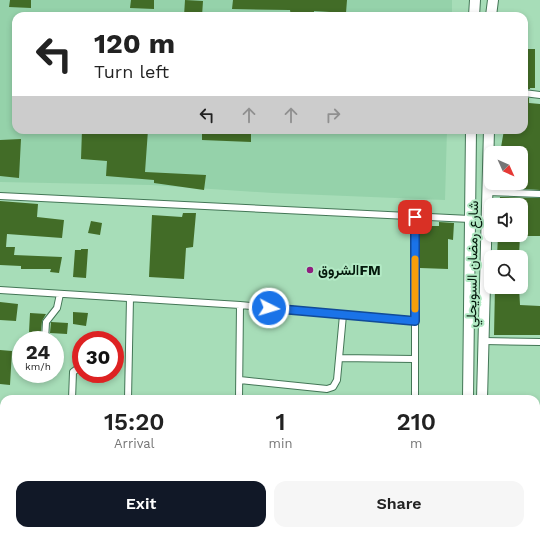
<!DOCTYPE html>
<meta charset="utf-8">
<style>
:root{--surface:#fff;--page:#f6f6f6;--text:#222;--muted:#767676;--accent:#111827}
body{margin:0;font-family:"Work Sans",Vazirmatn,sans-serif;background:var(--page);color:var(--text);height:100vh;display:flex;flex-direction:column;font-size:15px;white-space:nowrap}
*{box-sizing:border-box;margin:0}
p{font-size:13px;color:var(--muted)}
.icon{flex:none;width:22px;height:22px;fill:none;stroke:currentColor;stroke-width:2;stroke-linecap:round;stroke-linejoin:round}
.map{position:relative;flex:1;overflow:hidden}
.drawer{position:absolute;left:0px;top:395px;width:540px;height:140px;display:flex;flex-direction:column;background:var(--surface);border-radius:12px 12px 0 0;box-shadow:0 2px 6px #0003}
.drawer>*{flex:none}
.guide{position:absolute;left:12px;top:12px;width:516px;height:122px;border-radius:12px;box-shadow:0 2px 6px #0003;background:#fff;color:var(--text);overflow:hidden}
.needle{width:26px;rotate:135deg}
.tools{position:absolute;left:484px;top:146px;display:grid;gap:8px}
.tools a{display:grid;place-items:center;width:44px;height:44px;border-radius:8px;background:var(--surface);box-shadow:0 2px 6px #0003;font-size:20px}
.speed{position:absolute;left:12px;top:331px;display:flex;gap:8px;font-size:20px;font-weight:700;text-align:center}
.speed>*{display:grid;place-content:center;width:52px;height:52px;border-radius:50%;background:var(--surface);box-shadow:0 2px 6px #0003;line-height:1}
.speed small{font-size:10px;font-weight:400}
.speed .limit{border:6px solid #d22;background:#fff;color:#111}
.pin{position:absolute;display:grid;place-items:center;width:34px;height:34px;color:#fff;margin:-17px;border-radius:8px;box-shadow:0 2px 6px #0006}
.me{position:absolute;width:44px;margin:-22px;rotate:95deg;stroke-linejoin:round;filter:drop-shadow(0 0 3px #0008)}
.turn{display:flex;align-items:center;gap:14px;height:84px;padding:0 16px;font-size:18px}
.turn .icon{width:52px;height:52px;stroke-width:2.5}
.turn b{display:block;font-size:28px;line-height:34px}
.lanes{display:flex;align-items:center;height:38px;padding:0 16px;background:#0003;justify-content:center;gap:20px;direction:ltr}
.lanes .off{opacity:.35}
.eta{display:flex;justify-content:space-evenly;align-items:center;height:68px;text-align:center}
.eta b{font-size:24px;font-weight:600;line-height:28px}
.cta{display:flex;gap:8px;margin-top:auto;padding:8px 16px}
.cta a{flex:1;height:46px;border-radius:12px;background:var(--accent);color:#fff;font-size:16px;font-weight:600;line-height:46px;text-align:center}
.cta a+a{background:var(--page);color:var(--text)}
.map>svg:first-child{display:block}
</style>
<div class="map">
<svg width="540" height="535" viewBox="0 0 540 535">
<rect width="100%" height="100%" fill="#a7ddb8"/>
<path fill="#95d2aa" d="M 0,0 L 452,0 L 452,16 L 16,16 L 16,130 L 447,130 L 445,200 L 273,193 L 151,185 L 0,182 Z"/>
<path fill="#426c27" d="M 10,0 L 31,0 L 31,8 L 9,7 Z
M 131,0 L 154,0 L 154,9 L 130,8 Z
M 185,0 L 203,1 L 202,16 L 184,16 Z
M 233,0 L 347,0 L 346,13 L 314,11 L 314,16 L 291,16 L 290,10 L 232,9 Z
M 524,49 L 535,49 L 535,88 L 530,88 L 530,89 L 524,89 Z
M 524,98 L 529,98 L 529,103 L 540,104 L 540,190 L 506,188 L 501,183 L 521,183 L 521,153 L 500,153 L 504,130 L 524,130 Z
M 82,130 L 148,130 L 145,172 L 206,175 L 204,190 L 154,183 L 154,180 L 106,176 L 107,161 L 81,159 Z
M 202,130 L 251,130 L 251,142 L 202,140 Z
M 21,139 L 19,178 L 0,176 L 0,140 Z
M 500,197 L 540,198 L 540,236 L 521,236 L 521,205 L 499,205 Z
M 0,201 L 38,204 L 37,217 L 64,220 L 62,238 L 7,234 L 6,247 L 15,247 L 14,255 L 62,257 L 59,273 L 50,272 L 51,269 L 21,269 L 21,266 L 0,265 Z
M 183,213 L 196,213 L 193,247 L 186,248 L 184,279 L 149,277 L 152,215 L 182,217 Z
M 91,221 L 102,223 L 100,235 L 88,233 Z
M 439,222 L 454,223 L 453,240 L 448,239 L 448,269 L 420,268 L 420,226 L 439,226 Z
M 498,235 L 520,235 L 519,257 L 497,257 Z
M 81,249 L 88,249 L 86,278 L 73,277 L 75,250 L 81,250 Z
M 495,287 L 519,287 L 520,305 L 540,306 L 540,335 L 494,335 Z
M 0,302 L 18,304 L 16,321 L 0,320 Z
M 73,312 L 88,313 L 86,326 L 73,324 Z
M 30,313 L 46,314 L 42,321 L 41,332 L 29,332 Z
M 51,322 L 68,323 L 67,334 L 50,333 Z
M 0,350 L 12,351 L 10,385 L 0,384 Z"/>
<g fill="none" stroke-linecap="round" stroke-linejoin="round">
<g stroke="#437656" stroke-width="8">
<path id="minor" d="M 524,93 L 540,95
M 487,192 L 540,194
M 0,196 L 470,219
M 0,290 L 240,305 L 415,321
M 45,340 L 46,322 L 57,308 L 60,294
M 484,341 L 540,342
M 339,358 L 414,359
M 240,380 L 327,389 L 333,387 L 337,380 L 343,315
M 72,399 L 73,372 L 81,366
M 128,399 L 130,298
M 239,399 L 240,305
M 415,399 L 415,217
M 0,415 L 4,415
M 536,507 L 540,507
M 0,521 L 4,521
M 75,531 L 104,535
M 240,531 L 240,535
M 419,531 L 419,535
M 153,535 L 154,531"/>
</g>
<g stroke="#437656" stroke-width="12">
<path id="primary" d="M 474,16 L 475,0
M 491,16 L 493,0
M 468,399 L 471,130
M 482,399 L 489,130
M 458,535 L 459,531
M 474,535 L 474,531"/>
</g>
<use href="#minor" stroke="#fff" stroke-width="6"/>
<use href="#primary" stroke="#fff" stroke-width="10"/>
</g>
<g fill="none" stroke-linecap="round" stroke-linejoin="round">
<g stroke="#114b97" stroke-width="10">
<path id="route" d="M 269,308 L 415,321 L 415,217"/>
</g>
<use href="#route" stroke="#1a73e8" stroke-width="7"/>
<path stroke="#f59e0b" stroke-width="7" d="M 415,309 L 415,259"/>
</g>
<circle fill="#8f1e7f" stroke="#b3eac5" stroke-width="1.5" cx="310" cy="270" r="4"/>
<g text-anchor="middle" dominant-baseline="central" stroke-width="4" stroke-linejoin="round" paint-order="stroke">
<g font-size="14" fill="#04190c" stroke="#b3eac5">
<text transform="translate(472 264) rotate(-89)">شارع رمضان السويحلي</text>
</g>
<g font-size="14" font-weight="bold" fill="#04190c" stroke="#b3eac5" text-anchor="start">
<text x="318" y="270">الشروقFM</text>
</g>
</g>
</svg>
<div class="tools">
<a><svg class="needle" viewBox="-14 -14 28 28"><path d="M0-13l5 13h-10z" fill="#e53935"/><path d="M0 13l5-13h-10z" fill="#767676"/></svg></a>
<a><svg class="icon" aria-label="sound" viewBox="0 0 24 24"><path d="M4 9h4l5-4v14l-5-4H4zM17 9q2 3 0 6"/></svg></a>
<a><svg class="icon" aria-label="search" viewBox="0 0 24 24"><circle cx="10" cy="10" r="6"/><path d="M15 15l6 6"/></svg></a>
</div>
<div class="speed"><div>24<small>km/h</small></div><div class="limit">30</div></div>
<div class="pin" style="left:415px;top:217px;background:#d93025"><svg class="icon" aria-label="arrive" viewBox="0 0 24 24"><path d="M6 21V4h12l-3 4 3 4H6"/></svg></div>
<svg class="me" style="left:269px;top:308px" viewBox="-20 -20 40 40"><circle r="17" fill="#1a73e8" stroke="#fff" stroke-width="3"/><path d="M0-11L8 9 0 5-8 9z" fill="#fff"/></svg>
<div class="guide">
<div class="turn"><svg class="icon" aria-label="left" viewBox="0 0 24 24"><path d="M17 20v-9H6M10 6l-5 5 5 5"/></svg><div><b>120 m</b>Turn left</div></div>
<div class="lanes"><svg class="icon" aria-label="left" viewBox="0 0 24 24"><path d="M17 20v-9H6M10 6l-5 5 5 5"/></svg><svg class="icon off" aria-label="ahead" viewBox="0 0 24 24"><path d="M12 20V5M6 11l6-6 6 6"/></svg><svg class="icon off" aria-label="ahead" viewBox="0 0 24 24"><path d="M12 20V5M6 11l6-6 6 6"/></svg><svg class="icon off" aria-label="right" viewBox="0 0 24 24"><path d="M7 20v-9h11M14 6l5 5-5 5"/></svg></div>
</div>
<section class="drawer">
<div class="eta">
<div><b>15:20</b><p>Arrival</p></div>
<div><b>1</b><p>min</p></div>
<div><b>210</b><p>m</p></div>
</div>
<div class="cta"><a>Exit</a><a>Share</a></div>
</section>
</div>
